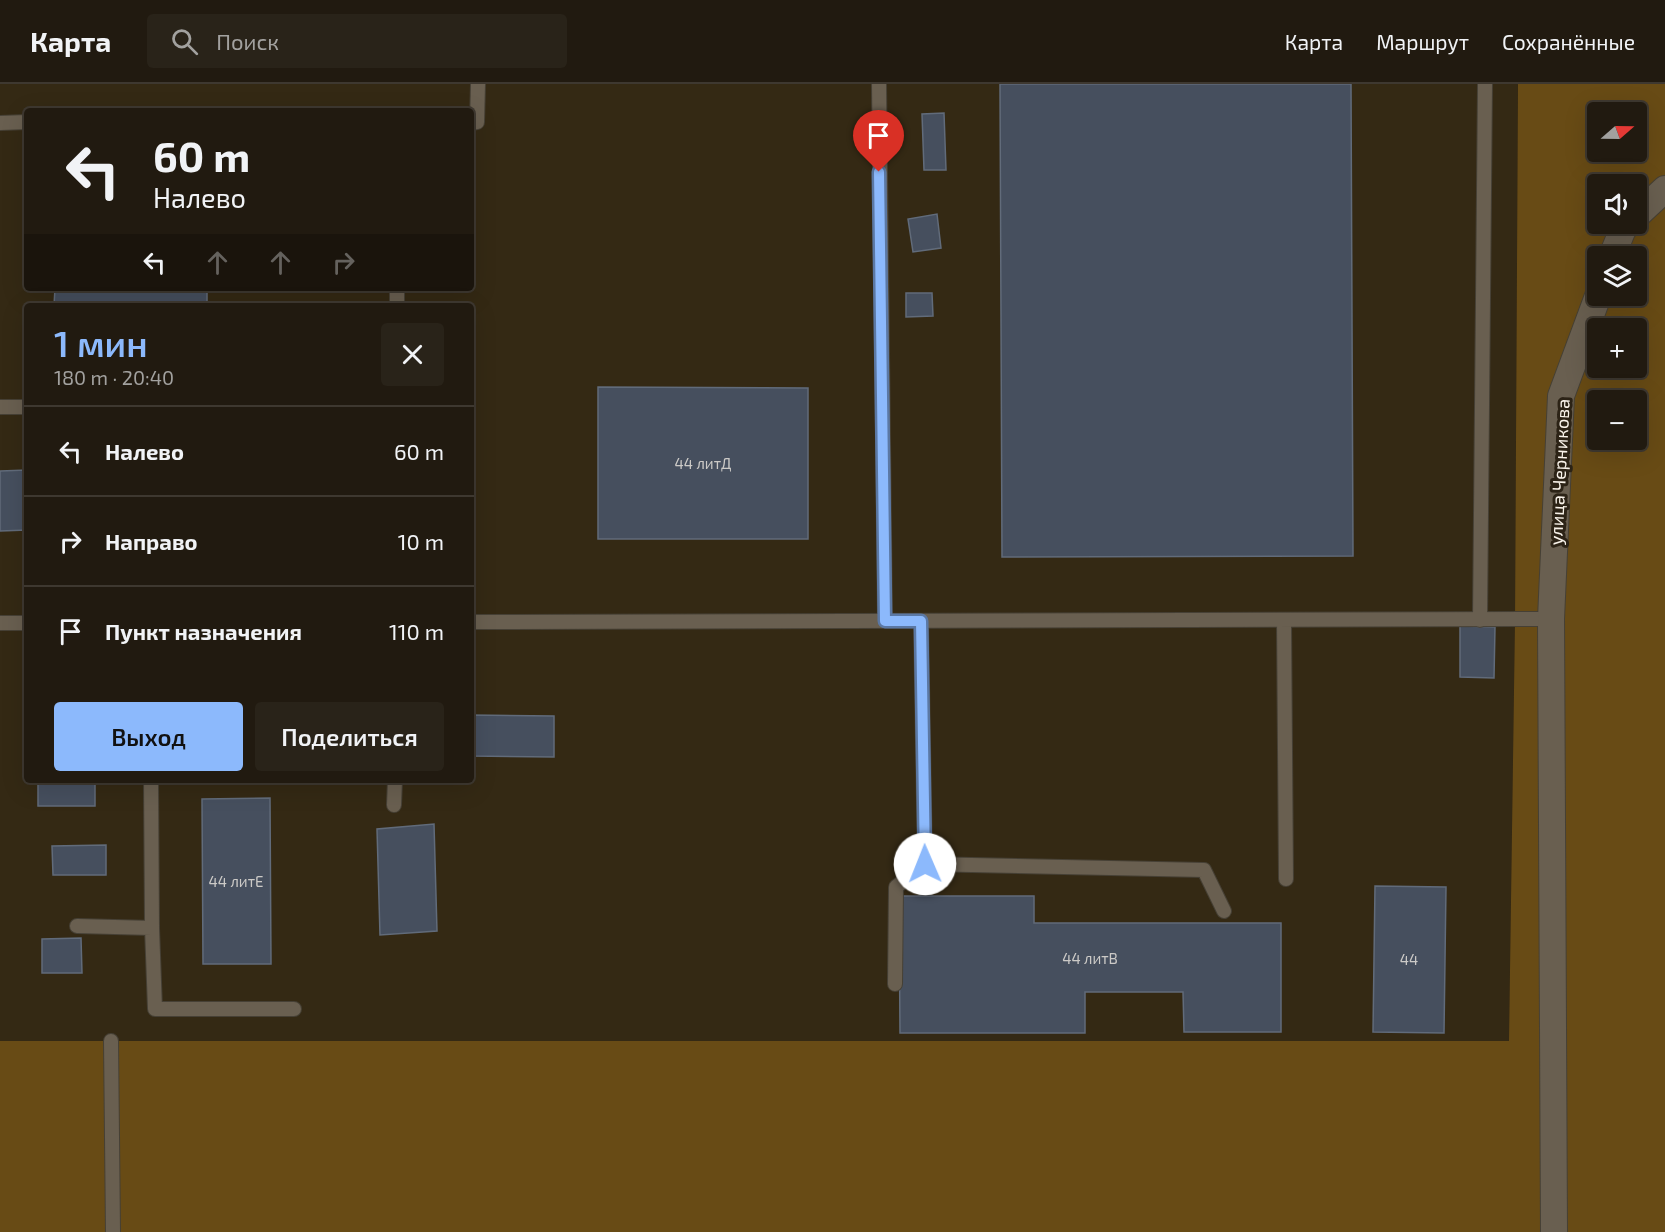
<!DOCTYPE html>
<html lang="ru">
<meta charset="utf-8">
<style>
:root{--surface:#211a10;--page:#292319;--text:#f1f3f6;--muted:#a2a19f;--line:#3e3830;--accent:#8cb9fc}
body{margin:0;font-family:"Exo 2",sans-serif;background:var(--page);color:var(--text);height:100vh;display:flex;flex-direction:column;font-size:22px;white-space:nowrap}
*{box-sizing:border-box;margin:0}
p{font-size:20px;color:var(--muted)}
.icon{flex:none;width:33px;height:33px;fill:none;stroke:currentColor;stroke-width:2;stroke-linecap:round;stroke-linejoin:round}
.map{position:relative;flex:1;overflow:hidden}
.details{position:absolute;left:24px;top:219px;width:450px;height:480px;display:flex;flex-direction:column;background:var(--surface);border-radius:6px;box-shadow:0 6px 24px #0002,0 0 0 2px var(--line)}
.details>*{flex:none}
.banner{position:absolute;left:24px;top:24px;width:450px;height:183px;border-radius:6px;box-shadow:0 6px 24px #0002,0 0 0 2px var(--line);background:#211a10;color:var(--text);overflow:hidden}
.needle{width:39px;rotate:70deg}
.fabs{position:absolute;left:1587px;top:18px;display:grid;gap:12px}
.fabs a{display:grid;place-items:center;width:60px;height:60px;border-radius:6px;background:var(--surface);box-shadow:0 6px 24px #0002,0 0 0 2px var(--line);font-size:30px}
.pin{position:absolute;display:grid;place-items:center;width:51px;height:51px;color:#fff;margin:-62px -26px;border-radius:50% 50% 50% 0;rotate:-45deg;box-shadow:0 0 6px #0007}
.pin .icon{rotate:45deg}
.me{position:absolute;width:66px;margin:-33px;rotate:359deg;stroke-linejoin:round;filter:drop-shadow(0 0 4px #0008)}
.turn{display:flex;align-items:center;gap:21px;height:126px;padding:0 30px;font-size:27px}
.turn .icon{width:78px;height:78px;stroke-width:2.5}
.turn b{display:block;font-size:42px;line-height:51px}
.lanes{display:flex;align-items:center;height:57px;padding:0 30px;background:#0003;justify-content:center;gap:30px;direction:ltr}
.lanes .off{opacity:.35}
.round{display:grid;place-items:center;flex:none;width:63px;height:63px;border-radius:6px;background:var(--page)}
.head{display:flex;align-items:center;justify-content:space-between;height:102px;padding:0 30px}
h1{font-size:36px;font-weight:600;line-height:45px;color:var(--accent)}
.button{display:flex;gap:12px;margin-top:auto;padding:12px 30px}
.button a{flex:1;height:69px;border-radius:6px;background:var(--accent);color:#111;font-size:24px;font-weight:600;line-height:69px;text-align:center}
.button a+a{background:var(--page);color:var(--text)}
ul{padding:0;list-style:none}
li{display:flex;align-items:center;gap:18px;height:90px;padding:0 30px;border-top:2px solid var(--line)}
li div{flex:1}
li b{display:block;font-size:22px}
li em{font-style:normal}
header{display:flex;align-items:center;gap:36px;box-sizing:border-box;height:84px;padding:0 30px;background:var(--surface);border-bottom:2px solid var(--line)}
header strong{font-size:28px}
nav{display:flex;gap:33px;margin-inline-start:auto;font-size:21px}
.search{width:420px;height:54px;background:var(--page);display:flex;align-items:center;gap:15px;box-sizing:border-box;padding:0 21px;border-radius:6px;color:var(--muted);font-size:22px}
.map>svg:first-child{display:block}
</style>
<header>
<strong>Карта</strong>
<div class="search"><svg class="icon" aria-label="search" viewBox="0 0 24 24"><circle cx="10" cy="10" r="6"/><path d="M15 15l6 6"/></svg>Поиск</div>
<nav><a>Карта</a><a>Маршрут</a><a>Сохранённые</a></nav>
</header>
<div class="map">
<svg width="1665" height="1148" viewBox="0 0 1665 1148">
<rect width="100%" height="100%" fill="#2c2316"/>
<path fill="#342914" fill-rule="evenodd" d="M 0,0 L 1518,0 L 1515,536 L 1509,957 L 0,957 ZM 27,27 L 471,27 L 471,204 L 27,204 ZM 27,222 L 471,222 L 471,696 L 27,696 Z"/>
<path fill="#684b15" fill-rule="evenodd" d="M 1518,0 L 1665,0 L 1665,1148 L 0,1148 L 0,957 L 1509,957 L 1515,536 ZM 1598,28 L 1636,28 L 1636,68 L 1598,68 ZM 1598,100 L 1636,100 L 1636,140 L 1598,140 ZM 1598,172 L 1636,172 L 1636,212 L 1598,212 ZM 1598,244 L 1636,244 L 1636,284 L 1598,284 ZM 1598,316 L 1636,316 L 1636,356 L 1598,356 Z"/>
<path fill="#464f5e" stroke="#616b7a" stroke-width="1.5" d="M 1000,0 L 1351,0 L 1353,472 L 1002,473 Z
M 944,29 L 946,86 L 924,86 L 922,30 Z
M 937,130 L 941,164 L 913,168 L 908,135 Z
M 55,204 L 207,204 L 207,222 L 54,222 Z
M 906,209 L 932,209 L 933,232 L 906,233 Z
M 598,303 L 808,304 L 808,455 L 598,455 Z
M 27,386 L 27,446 L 0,447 L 0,387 Z
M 1460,542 L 1495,543 L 1494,594 L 1460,593 Z
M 471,631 L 554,632 L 554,673 L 471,672 Z
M 38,696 L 95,696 L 95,722 L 38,722 Z
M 270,714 L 271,880 L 203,880 L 202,715 Z
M 434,740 L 437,847 L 380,851 L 377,745 Z
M 106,761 L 106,791 L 53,791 L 52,762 Z
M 1375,802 L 1446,803 L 1444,949 L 1373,948 Z
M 899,812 L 1034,812 L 1034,839 L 1281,839 L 1281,948 L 1184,948 L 1183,908 L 1085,908 L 1085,949 L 900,949 Z
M 81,854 L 82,889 L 42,889 L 42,855 Z"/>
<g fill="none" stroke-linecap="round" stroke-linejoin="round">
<g stroke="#464035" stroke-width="16">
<path id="service" d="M 879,0 L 885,537
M 0,39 L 27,38
M 471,39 L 477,38 L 478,0
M 397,204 L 397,222
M 0,323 L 27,323
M 1284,536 L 1286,795
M 1480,536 L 1485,0
M 921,537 L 925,780 L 1204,786 L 1224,827
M 471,538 L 1551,535
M 0,539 L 27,539
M 151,696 L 152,844 L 155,925 L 294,925
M 394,721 L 395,696
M 77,842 L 152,844
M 895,900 L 896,803 L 925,780
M 111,957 L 113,1148"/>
</g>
<g stroke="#464035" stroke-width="28">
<path id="minor" d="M 1636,132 L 1665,105
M 1612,172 L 1623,145 L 1628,140
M 1554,1148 L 1551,535 L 1561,312 L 1598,212"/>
</g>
<use href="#service" stroke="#695f50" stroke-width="14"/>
<use href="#minor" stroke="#695f50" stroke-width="26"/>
</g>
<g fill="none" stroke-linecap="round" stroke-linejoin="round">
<g stroke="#5b78a4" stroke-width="15">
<path id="route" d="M 879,88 L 885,537 L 921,537 L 925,780"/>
</g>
<use href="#route" stroke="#8cb9fc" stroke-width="10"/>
</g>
<g text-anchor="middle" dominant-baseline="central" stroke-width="6" stroke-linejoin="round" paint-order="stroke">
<g font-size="15" fill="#cccac7">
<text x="703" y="379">44 литД</text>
<text x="236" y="797">44 литЕ</text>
<text x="1090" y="874">44 литВ</text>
<text x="1409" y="875">44</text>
</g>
<g font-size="18" fill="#f9f3ea" stroke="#2c2316">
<text transform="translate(1559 388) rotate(-87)">улица Черникова</text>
</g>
</g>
</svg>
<div class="fabs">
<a><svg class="needle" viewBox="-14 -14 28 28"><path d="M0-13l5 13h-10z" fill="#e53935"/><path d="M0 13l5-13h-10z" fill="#a2a19f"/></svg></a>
<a><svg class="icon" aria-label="sound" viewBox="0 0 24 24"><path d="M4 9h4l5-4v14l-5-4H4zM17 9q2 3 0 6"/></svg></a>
<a><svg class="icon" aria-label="layers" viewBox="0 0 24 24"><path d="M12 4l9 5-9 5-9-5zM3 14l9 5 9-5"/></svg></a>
<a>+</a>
<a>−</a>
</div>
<div class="pin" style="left:879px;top:88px;background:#d93025"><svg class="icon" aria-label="arrive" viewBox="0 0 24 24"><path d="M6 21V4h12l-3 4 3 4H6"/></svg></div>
<svg class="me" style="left:925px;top:780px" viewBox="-20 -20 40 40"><circle r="19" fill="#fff"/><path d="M0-13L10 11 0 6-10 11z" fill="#8cb9fc"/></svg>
<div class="banner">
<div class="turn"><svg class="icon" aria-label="left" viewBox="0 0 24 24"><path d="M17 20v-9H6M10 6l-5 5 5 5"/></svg><div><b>60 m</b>Налево</div></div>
<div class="lanes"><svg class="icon" aria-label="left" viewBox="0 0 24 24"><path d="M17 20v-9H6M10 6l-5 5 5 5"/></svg><svg class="icon off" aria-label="ahead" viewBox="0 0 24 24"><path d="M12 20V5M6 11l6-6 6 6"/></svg><svg class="icon off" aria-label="ahead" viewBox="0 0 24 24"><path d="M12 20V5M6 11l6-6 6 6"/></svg><svg class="icon off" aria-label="right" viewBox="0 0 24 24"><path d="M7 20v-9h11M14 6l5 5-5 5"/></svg></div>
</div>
<section class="details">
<div class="head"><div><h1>1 мин</h1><p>180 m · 20:40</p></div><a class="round"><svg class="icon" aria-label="close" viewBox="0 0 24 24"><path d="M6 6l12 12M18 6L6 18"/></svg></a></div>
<ul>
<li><svg class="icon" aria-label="left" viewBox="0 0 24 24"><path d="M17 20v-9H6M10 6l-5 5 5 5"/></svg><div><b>Налево</b></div><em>60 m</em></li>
<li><svg class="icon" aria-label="right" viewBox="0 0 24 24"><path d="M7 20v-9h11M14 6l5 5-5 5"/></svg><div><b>Направо</b></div><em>10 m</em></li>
<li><svg class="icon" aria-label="arrive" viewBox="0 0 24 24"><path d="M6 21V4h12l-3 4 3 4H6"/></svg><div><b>Пункт назначения</b></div><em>110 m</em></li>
</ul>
<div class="button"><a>Выход</a><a>Поделиться</a></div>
</section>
</div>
